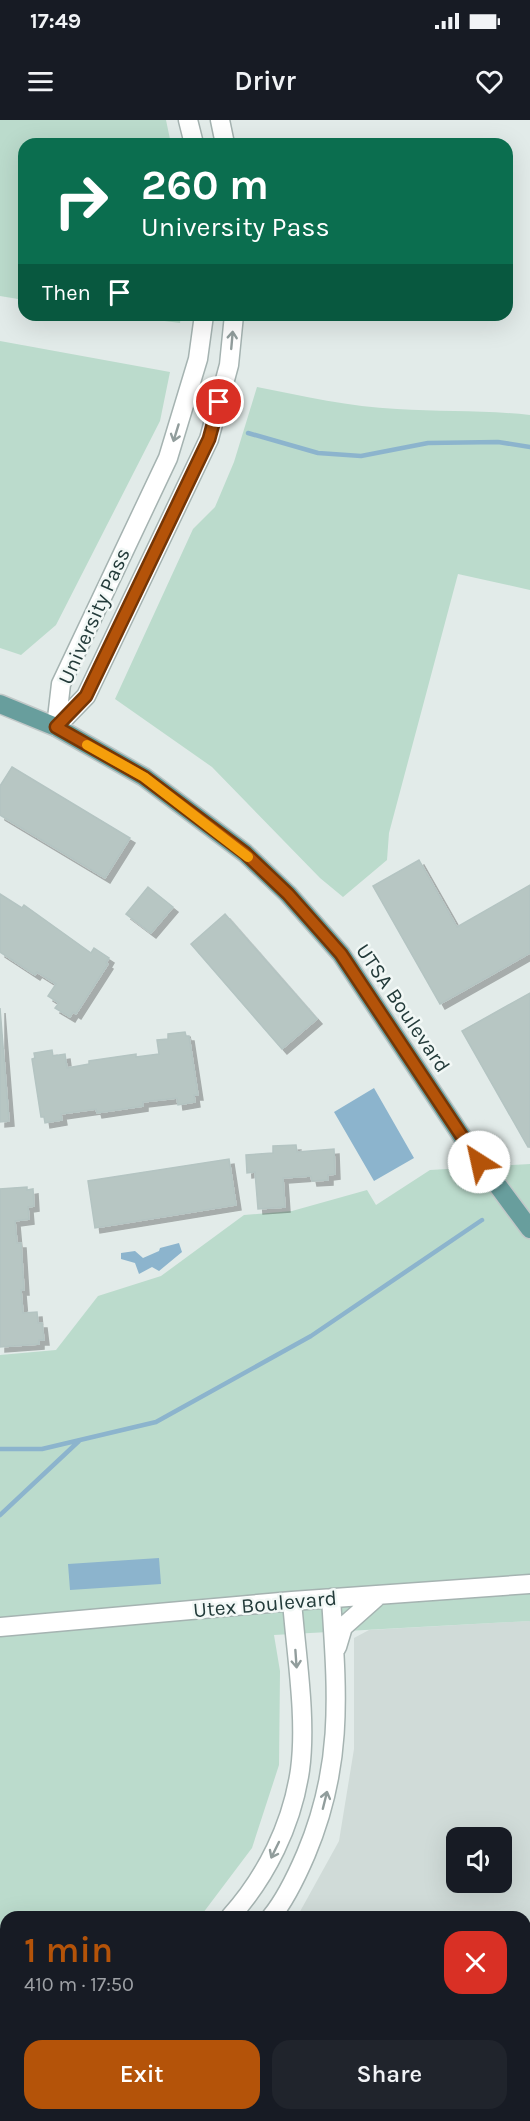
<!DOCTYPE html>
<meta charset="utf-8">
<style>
:root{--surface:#171b24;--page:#20242c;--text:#f1f3f6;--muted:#9ea1a6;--accent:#b45309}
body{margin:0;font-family:Karla,sans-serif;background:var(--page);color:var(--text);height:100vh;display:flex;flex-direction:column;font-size:22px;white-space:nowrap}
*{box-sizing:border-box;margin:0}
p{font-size:20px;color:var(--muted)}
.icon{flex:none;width:33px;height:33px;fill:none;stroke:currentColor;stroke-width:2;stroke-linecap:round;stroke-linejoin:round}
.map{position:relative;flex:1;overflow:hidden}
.sheet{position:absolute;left:0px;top:1791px;width:531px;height:210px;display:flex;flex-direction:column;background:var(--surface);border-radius:18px 18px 0 0;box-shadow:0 6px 24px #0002}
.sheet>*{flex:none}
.guide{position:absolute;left:18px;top:18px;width:495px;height:183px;border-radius:18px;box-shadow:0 6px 24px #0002;background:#0b6e4f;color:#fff;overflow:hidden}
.controls{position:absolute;left:446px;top:1707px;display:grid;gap:12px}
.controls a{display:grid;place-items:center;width:66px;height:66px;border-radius:12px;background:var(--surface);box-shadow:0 6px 24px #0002;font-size:30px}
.pin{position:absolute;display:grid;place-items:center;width:51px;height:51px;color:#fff;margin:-26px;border:3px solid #fff;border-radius:50%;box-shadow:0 2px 6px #0007}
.me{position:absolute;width:66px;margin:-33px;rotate:325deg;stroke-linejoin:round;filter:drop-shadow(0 0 4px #0008)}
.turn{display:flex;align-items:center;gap:21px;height:126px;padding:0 24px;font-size:27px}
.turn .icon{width:78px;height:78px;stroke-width:2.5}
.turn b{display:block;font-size:42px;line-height:51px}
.then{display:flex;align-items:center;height:57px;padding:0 24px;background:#0003;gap:12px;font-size:22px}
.round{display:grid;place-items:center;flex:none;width:63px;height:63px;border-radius:18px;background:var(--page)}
.summary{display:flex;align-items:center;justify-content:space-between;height:102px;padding:0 24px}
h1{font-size:36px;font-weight:600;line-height:45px;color:var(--accent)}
.button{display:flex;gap:12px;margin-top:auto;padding:12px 24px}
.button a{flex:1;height:69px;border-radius:18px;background:var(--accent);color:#fff;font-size:24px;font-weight:600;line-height:69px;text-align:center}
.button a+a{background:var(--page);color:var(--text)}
.status{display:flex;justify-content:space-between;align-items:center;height:42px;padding:0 30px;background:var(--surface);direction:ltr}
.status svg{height:16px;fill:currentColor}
header{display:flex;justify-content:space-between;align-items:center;height:78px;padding:0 24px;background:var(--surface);font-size:27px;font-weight:600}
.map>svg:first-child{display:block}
</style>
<div class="status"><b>17:49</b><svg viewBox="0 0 49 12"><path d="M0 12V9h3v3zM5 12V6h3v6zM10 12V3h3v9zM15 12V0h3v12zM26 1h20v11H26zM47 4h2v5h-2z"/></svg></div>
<header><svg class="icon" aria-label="menu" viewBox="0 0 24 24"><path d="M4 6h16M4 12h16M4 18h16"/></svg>Drivr<svg class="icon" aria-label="heart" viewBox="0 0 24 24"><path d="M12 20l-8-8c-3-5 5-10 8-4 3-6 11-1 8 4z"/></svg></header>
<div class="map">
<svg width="530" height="2001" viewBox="0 0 530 2001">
<defs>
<filter id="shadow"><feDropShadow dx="5" dy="5" stdDeviation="0" flood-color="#0004"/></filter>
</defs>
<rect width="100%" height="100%" fill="#e2ebe9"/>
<path fill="#d0dbd8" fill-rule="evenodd" d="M 530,1501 L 530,2001 L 68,2001 L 75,1995 L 525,1995 L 525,1797 L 297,1797 L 339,1721 L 354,1629 L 354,1518 L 369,1510 ZM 456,1718 L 501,1718 L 501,1762 L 456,1762 Z"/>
<path fill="#bbdbcc" d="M 0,0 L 166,0 L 171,24 L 24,24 L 24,180 L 0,176 Z
M 118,195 L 181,195 L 180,203 Z
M 0,221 L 170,252 L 160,301 L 56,505 L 21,535 L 0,528 Z
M 257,267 C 304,276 350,287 397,289 C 442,292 486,290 530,295 L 530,470 L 458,454 L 389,713 L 387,740 L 343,777 L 320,758 L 212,647 L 115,579 L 193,409 L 215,387 L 234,342 Z
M 530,1044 L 530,1501 L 274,1515 L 280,1551 L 279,1645 L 252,1728 L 200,1797 L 6,1797 L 6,1970 L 0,1975 L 0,1235 L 56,1230 L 98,1176 L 161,1156 L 244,1095 L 292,1091 L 367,1070 L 376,1085 L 430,1050 Z"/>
<path fill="#8cb4cd" d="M 374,968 L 414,1038 L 374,1061 L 334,992 Z
M 179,1123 L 182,1132 L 159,1151 L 152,1147 L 139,1154 L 135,1143 L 121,1139 L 121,1133 L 135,1131 L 143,1138 L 159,1131 L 160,1128 Z
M 159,1438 L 161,1464 L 70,1470 L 68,1444 Z"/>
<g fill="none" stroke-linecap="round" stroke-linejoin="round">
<path stroke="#8cb4cd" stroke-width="4.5" d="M 248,313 L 318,333 L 361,336 L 428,323 L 498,322 L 530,327
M 0,1329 L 42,1329 L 156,1302 L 311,1216 L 482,1100
M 0,1395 L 79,1321"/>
</g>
<path fill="#b7c6c3" stroke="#b4c4c2" stroke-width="1.5" filter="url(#shadow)" d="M 12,647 L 130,718 L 105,758 L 0,695 L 0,666 Z
M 419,740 L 457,807 L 530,765 L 530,833 L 440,884 L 373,766 Z
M 148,767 L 173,787 L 151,813 L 126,794 Z
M 0,774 L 22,788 L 24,785 L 91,833 L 94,828 L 109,838 L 106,843 L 108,844 L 76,894 L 73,892 L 70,897 L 55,888 L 59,883 L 48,876 L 56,864 L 37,852 L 35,855 L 0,832 Z
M 225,794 L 317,899 L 282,929 L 191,824 Z
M 530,873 L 530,1027 L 528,1027 L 462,911 Z
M 0,888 L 9,1001 L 0,1002 Z
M 185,912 L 186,916 L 189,916 L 198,975 L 194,975 L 195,982 L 178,985 L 177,978 L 143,982 L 143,986 L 97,993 L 96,989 L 61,994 L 62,1000 L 45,1003 L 44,997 L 41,997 L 32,939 L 35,938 L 34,933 L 52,930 L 53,936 L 65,934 L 67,948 L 89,944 L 89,941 L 136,934 L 136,937 L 159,934 L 157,920 L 168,919 L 168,914 Z
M 296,1025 L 297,1032 L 334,1029 L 335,1054 L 328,1055 L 328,1060 L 312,1061 L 311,1056 L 283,1058 L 285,1087 L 258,1089 L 255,1052 L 247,1053 L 246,1035 L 273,1033 L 273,1026 Z
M 229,1039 L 236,1085 L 95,1108 L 88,1061 Z
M 27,1067 L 27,1070 L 33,1069 L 34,1086 L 28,1087 L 29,1099 L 15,1101 L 17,1123 L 21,1123 L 24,1170 L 21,1170 L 23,1193 L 37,1192 L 38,1203 L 42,1203 L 44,1220 L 39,1220 L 39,1224 L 0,1227 L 0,1069 Z"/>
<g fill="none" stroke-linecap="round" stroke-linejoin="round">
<g stroke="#a5b3b1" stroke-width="21">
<path id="minor" d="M 188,0 L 194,24
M 220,0 L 225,24
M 56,607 L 86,576 L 209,319 L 229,245 L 234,195
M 56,607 L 61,564 L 168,338 L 198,239 L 204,195
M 0,1507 L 292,1481 L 530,1464
M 337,1527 L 343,1507 L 379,1475
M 230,1797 C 266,1757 292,1705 300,1650 C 307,1598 296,1534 292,1481
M 271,1797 C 286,1779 297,1755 306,1734 C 344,1644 337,1572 331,1478
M 1,2001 L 6,1995
M 41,2001 L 48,1995"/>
</g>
<g stroke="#c1c8c8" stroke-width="21">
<path id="major" d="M 0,584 L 56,607 L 144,657 L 245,733 L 288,774 L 341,834 L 467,1024 L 530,1109"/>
</g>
<use href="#minor" stroke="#fff" stroke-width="18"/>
<use href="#major" stroke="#689e9d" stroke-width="18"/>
</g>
<defs><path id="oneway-shaft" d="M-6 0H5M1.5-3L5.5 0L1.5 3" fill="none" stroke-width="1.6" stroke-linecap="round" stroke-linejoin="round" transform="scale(1.5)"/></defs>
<g stroke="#919d9c">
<use href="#oneway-shaft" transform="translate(232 220) rotate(-85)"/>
<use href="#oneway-shaft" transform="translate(176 313) rotate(107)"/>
<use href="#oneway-shaft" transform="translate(296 1539) rotate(86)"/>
<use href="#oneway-shaft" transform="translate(325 1680) rotate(-76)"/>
<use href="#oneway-shaft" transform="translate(275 1730) rotate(116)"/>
</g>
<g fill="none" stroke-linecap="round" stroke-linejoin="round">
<g stroke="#753606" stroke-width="15">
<path id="route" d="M 219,282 L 209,319 L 86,576 L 56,607 L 144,657 L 245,733 L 288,774 L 341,834 L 479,1042"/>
</g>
<use href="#route" stroke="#b45309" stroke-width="10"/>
<path stroke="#f59e0b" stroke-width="10" d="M 87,625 L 144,657 L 248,737"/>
</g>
<g text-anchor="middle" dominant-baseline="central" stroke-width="5" stroke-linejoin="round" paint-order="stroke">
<g font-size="21" fill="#233b3a" stroke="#f2f8f6">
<text transform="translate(94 496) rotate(-66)">University Pass</text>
<text transform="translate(403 888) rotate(56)">UTSA Boulevard</text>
<text transform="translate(265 1484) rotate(-5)">Utex Boulevard</text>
</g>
</g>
</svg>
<div class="controls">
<a><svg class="icon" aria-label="sound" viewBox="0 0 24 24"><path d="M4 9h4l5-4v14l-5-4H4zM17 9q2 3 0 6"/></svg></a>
</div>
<div class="pin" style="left:219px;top:282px;background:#d93025"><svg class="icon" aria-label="arrive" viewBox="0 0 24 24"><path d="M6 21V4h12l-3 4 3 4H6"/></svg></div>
<svg class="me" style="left:479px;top:1042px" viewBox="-20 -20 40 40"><circle r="19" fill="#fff"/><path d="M0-13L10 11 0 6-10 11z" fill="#b45309"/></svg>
<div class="guide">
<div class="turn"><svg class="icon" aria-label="right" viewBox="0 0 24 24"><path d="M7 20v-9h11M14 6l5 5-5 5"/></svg><div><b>260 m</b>University Pass</div></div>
<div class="then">Then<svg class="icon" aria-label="arrive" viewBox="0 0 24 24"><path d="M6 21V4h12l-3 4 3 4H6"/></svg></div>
</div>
<section class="sheet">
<div class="summary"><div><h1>1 min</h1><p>410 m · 17:50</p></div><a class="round" style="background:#d93025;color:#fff"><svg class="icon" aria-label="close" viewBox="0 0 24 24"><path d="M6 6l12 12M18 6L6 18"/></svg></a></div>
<div class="button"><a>Exit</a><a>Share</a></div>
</section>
</div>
